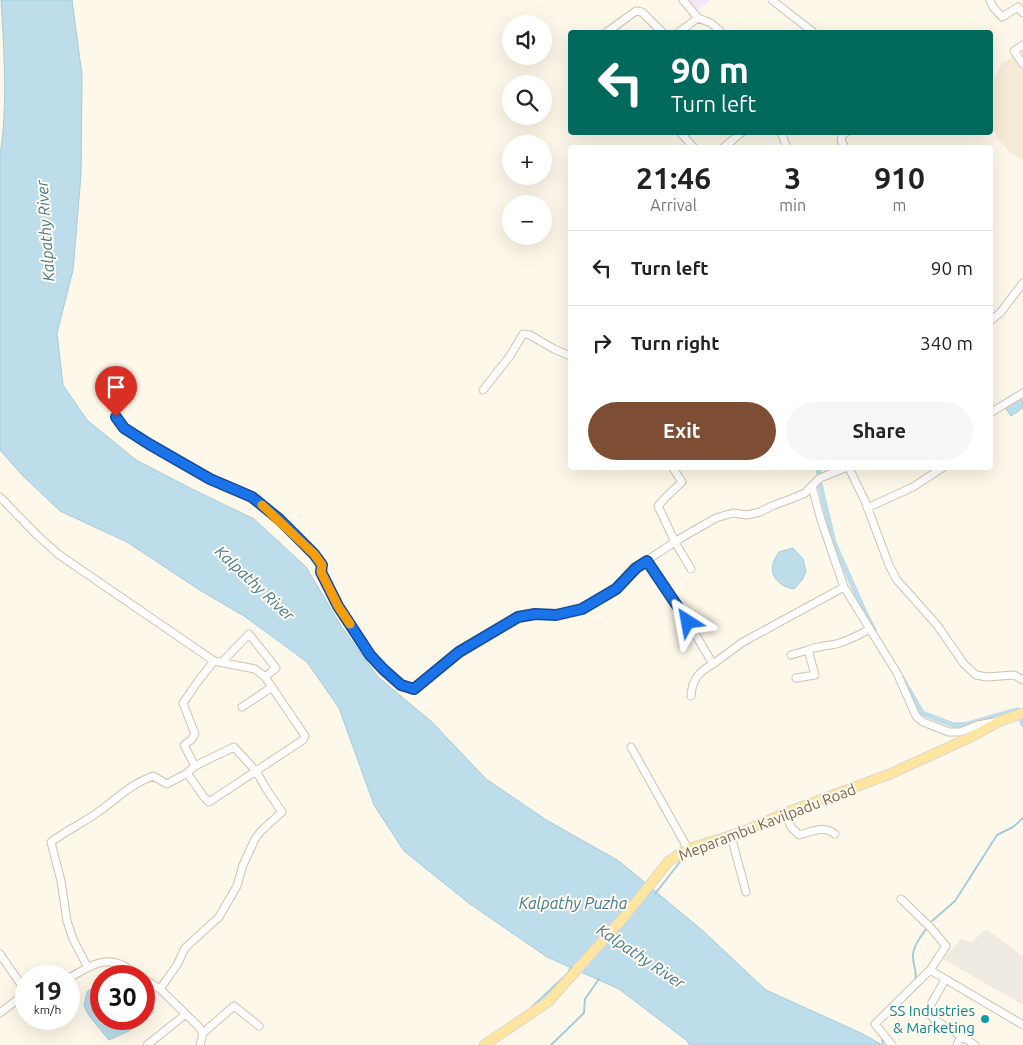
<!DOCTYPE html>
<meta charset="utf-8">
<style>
:root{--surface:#fff;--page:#f6f6f6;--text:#222;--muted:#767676;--line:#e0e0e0;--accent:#7d4d34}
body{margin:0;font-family:Ubuntu,sans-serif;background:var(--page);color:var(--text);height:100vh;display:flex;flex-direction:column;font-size:19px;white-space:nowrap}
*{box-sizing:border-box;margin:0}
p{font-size:16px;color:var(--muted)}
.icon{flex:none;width:28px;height:28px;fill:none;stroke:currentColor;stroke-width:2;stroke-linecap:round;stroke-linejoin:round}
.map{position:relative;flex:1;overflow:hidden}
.panel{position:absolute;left:568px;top:145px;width:425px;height:325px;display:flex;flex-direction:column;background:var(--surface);border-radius:5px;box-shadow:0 5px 20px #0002}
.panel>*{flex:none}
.banner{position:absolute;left:568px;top:30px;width:425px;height:105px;border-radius:5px;box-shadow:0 5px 20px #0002;background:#00695c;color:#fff;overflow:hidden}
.fabs{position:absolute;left:502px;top:15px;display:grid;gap:10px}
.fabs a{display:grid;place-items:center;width:50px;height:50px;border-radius:50%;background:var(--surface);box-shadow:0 5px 20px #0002;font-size:25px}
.speed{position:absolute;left:15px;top:965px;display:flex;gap:10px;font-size:25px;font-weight:700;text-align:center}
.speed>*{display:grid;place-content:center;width:65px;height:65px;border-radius:50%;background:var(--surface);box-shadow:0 5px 20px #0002;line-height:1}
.speed small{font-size:12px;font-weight:400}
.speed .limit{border:8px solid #d22;background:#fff;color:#111}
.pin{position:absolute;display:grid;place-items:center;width:42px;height:42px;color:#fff;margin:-51px -21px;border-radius:50% 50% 50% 0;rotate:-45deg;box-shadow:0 0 5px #0007}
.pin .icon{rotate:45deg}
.me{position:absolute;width:55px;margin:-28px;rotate:326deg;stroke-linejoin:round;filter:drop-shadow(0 0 4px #0008)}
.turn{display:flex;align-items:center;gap:18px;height:105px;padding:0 20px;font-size:22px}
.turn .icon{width:65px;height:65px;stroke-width:2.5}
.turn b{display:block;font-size:35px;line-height:42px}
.eta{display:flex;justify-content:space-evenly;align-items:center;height:85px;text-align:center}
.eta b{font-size:30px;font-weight:700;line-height:35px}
.cta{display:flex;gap:10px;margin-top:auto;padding:10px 20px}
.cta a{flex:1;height:58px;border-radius:30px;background:var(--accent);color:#fff;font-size:20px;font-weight:700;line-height:58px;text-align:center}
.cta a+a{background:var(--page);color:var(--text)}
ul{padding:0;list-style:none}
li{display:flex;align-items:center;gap:15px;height:75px;padding:0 20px;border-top:1px solid var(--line)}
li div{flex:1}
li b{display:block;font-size:19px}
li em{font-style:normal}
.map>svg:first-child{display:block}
</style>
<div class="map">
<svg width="1023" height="1045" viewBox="0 0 1023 1045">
<rect width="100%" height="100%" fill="#fef8ea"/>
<path fill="#f6ebd7" d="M 1023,50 L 1023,160 L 1012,154 L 998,139 L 990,122 L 990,89 L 992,82 L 1002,64 L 1017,52 Z"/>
<path fill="#efeae2" d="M 986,929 L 1023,956 L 1023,1005 L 943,959 L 961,939 L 972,942 Z"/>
<path fill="#f5e6fa" d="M 687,0 L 711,0 L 695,12 Z"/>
<path fill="#bcdde9" stroke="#a2ccdc" d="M 1,0 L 72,0 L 82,75 L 81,175 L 73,270 L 57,333 L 63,385 L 87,420 L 136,460 L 192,489 L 254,519 L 306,567 L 341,626 L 378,677 L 432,722 L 486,779 L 548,821 L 619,861 L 703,931 L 766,990 L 863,1034 L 882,1045 L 690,1045 L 686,1040 L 619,989 L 547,957 L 470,904 L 404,851 L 374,805 L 339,708 L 307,662 L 244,616 L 198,589 L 127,542 L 60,511 L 22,475 L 0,450 L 0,156 C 8,105 4,51 1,0 Z
M 1019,396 L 1023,401 L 1023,408 L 1011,416 L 1004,406 Z
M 793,548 L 803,559 L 806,572 L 802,580 L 794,589 C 782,587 769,578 773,563 C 774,560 777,555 779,552 Z
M 101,981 L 101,1019 L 144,1019 L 144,986 C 154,993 155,1002 153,1013 L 131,1030 L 109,1040 L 90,1017 L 84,1006 L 87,992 Z"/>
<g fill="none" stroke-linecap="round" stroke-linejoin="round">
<path stroke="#a2ccdc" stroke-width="2" d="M 655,894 L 683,858
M 932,921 L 955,901 L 997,835 L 1013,827 L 1023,818
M 915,980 C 918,971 912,964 913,955 C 913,946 921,936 926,929
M 531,1008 L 568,973 L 571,967
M 882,1037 L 883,1045
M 551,1045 L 584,1013 L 585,999 L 599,979"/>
<path stroke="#bcdde9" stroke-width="5.5" d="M 818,468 L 819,473
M 820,485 L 834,543 L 865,613 L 874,630
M 901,677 L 922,713 L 953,725 L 965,725 L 1018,710 L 1023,724"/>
<g stroke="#d2c1ad" stroke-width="9">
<path id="minor" d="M 683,0 L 698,18 L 711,23 L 721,32
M 772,0 L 813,32
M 990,0 L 993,7 L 1002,17 L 1018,7 L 1023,13
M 607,32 L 636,11 L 642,12 L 662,32
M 679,32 L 698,18
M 1023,45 L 1014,51 L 1023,64
M 680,132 L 694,148
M 781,132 L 787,148
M 723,148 L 742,132
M 845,148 L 841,140 L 842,136 L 846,132
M 990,321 L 1000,313 L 1023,283
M 483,390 L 510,356 L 523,334 L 530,335 L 554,349 L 570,356
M 990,413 L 1023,393
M 116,417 L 124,428 L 149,444 L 211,479 L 252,497 L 279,519 L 314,554 L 322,565 L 321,572 L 338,606 L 371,655 L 383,669 L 401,685 L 414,689 L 459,652 L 518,617 L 535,614 L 556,615 L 582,609 L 616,589 L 636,569 L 652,557 L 681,538 L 716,518 L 733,513 L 747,515 L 760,512 L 774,505 L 791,499 L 805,493 L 812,486 L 821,520 L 844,587 L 897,673 L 916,716 L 923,722 L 949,732 L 960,732 L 978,725 L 999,721
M 673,468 L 682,482 L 667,496 L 658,506 L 675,542 L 691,569
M 849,468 L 865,501 L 889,565 L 897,580 L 937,625 L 964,664 L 976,675 L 987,677 L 1014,675 L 1023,680
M 812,486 L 820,478 L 845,468
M 0,497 L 36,534 L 58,554 L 214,661 L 255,669 L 265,677 L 305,736 L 303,740 L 256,771 L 267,790 L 282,812 L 261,831 L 255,839 L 243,865 L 237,886 L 219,917 L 185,948 L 177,965 L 160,989
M 867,508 L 913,487 L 942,468
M 647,561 L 688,622 L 713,664 C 699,672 692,679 691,696
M 791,655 L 808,650
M 222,662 L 249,634 L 276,668 L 265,677
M 713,664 L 743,642 L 844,587
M 796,678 L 815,675 L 808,650 C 818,646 826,646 836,644 C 848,641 859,635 870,629
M 242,707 L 272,687
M 631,747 L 688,849
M 187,773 L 204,797 L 209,802 L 256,771 L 234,747 L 195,766
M 785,813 L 791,827 L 799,835 C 811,832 824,825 835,834
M 731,836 L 746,892
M 901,899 L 931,928 L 946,946 L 930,970 L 1023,1025
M 0,954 L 26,992
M 88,968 L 73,939 L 67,921 L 61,881 L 51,842 C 67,830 85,822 101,810 C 119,797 131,784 153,776 L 167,784 L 187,773 L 195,766 L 184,745 L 191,740 L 195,734 L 183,703 L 199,680 L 214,661
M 69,978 C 84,970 102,956 120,964 C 127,967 133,972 140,976
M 144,979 L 160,989 L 198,1026 L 203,1033 L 200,1045
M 945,980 L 930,1006 L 930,1015 L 935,1020 L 975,1045
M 0,1013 L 26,993
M 203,1033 L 234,1006 L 259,1026
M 147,1045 L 186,1014
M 892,1045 L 875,1024 L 930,970
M 957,1045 L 961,1036"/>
</g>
<g stroke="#ddd6d0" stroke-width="11">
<path id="major" d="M 484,1045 L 548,1002 L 624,917 L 669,861 L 688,849 L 742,832 L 785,813 L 890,774 L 973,736 L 1000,721 L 1023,713"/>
</g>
<use href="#minor" stroke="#fff" stroke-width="7"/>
<use href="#major" stroke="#fee6a0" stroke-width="9"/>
</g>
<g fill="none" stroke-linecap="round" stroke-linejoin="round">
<g stroke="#114b97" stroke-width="12">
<path id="route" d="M 116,417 L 124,428 L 149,444 L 210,479 L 252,497 L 279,519 L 314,554 L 322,565 L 321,572 L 338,606 L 370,655 L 383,669 L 401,685 L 414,689 L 459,652 L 518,617 L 535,614 L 556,615 L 582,609 L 616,589 L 636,568 L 647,561 L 688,622"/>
</g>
<use href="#route" stroke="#1a73e8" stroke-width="9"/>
<path stroke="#f59e0b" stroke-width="9" d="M 262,505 L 314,554 L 322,565 L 321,572 L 338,606 L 350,624"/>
</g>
<circle fill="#0f9aa8" stroke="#fffbf1" stroke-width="2" cx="985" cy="1019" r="5"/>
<g text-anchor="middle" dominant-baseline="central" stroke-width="4" stroke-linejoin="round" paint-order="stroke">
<g font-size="15" fill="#7b614b" stroke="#fffbf1">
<text transform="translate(767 822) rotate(-21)">Meparambu Kavilpadu Road</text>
</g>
<g font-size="15" fill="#0d838f" stroke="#fffbf1" text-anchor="end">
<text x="975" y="1010">SS Industries<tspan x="975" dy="17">&amp; Marketing</tspan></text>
</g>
<g font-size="16" font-style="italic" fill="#427a8f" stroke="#fffbf1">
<text transform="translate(45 231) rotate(-94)">Kalpathy River</text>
<text transform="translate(255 583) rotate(43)">Kalpathy River</text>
<text x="573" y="903">Kalpathy Puzha</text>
<text transform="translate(641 956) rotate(34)">Kalpathy River</text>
</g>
</g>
</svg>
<div class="fabs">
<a><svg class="icon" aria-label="sound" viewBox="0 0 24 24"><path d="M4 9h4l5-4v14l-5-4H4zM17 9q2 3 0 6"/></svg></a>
<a><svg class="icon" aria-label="search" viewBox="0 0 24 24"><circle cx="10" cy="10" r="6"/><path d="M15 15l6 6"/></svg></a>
<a>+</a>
<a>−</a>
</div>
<div class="speed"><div>19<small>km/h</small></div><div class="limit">30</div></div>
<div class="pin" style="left:116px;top:417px;background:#d93025"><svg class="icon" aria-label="arrive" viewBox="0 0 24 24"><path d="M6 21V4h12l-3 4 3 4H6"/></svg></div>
<svg class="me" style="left:688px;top:622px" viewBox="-20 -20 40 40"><path d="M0-17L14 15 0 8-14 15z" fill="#1a73e8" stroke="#fff" stroke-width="4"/></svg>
<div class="banner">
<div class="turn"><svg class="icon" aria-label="left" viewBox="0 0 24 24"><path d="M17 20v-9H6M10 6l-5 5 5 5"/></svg><div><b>90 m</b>Turn left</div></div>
</div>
<section class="panel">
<div class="eta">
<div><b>21:46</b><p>Arrival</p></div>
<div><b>3</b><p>min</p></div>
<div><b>910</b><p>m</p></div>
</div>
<ul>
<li><svg class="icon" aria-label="left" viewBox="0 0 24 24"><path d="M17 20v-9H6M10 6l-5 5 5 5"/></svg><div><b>Turn left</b></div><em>90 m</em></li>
<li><svg class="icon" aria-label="right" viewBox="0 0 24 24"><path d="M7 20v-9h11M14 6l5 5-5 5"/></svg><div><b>Turn right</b></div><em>340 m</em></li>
</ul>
<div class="cta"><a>Exit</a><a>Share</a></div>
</section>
</div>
